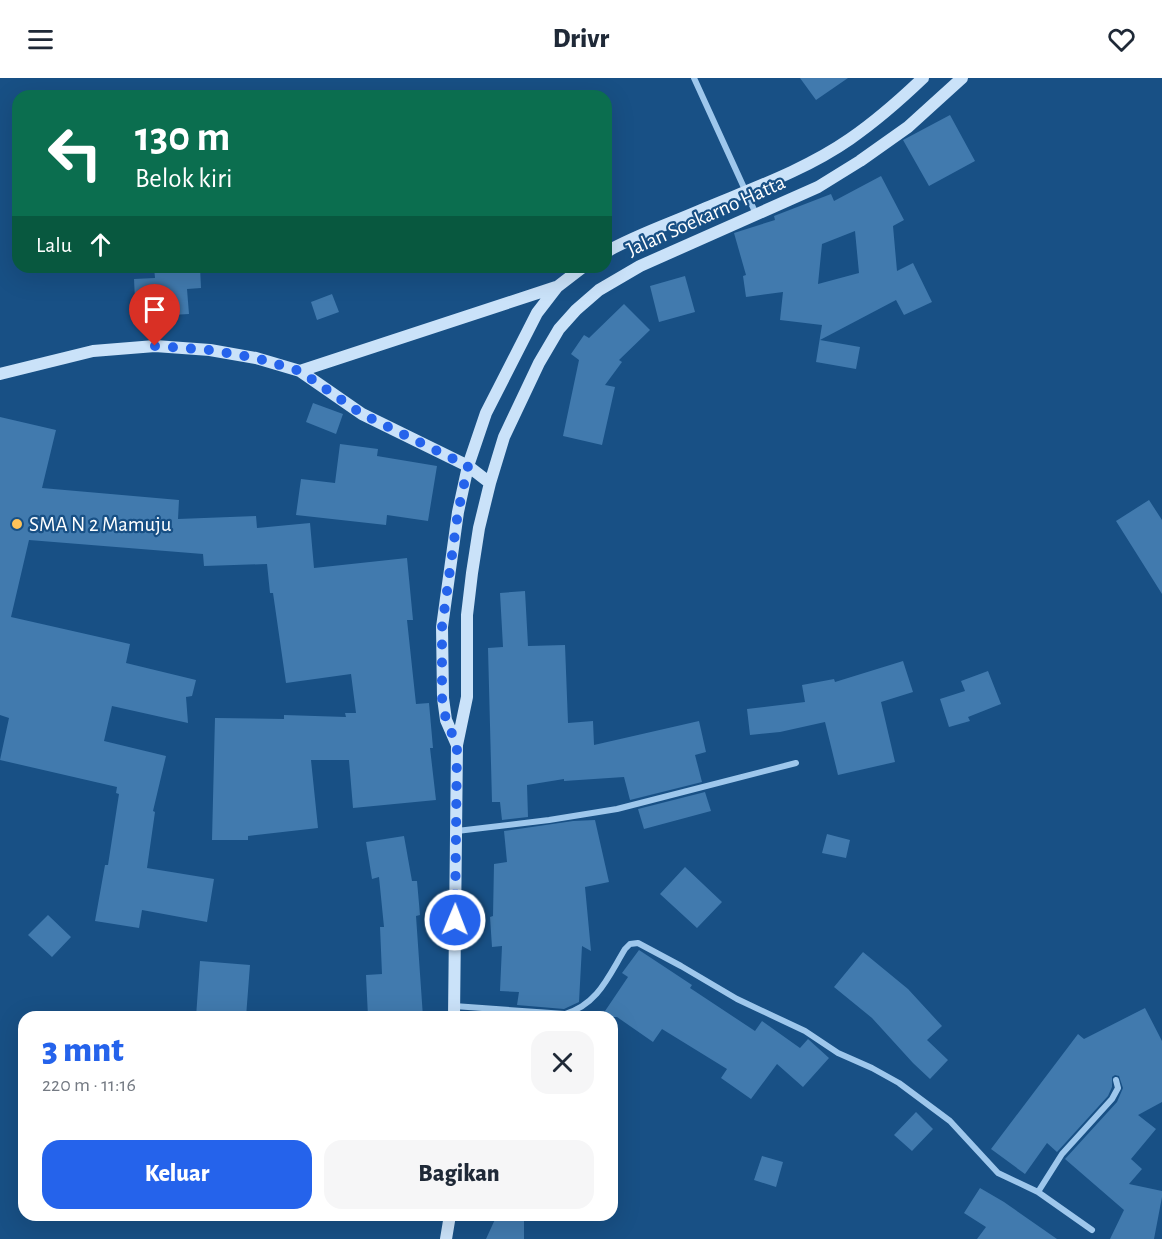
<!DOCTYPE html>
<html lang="id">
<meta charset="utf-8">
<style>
:root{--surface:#fff;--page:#f6f6f7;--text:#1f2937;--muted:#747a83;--accent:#2563eb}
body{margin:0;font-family:"Alegreya Sans",sans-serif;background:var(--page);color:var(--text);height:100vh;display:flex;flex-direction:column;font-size:22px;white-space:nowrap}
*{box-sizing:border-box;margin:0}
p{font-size:20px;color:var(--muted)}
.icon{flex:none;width:33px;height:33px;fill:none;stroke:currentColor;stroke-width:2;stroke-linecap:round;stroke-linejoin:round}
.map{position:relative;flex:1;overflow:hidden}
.panel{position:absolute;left:18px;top:933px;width:600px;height:210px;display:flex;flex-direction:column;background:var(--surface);border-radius:18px;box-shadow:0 6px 24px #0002}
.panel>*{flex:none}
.top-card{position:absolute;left:12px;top:12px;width:600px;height:183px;border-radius:18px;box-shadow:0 6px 24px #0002;background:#0b6e4f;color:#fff;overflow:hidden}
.pin{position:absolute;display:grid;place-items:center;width:51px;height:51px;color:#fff;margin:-62px -26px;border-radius:50% 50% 50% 0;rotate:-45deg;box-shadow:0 0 6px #0007}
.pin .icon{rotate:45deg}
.me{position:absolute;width:66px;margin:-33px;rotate:1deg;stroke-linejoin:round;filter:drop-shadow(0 0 4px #0008)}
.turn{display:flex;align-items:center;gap:21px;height:126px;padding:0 24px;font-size:27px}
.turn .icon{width:78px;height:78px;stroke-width:2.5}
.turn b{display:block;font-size:42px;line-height:51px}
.then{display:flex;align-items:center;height:57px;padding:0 24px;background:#0003;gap:12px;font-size:22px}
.round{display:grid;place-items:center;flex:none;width:63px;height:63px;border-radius:18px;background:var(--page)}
.summary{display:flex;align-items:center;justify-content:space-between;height:102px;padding:0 24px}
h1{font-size:36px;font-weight:800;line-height:45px;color:var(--accent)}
.button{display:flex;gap:12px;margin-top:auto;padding:12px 24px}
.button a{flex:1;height:69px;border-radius:18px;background:var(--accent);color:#fff;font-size:24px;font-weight:800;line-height:69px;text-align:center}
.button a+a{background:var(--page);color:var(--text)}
header{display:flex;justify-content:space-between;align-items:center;height:78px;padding:0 24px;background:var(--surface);font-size:27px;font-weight:800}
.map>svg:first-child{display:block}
</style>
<header><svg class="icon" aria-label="menu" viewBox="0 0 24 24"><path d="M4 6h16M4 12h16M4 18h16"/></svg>Drivr<svg class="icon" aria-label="heart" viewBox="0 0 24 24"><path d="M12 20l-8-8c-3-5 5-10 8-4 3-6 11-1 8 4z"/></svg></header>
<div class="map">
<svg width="1162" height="1161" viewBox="0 0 1162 1161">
<rect width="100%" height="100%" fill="#185085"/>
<path fill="#417aae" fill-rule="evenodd" d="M 800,0 L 848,0 L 816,22 Z
M 950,37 L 975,83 L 929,108 L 903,62 Z
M 881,98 L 904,142 L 893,148 L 897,193 L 913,185 L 932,224 L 904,237 L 896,222 L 820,262 L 860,269 L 856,291 L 816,284 L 822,247 L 780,242 L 783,214 L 746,219 L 743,198 L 746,197 L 734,155 L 775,142 L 774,138 L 831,116 L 834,123 ZM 855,153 L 859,195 L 818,206 L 822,166 Z
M 154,189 L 200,189 L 201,210 L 187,211 L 189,236 L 171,237 L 169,220 L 135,222 L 134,201 L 155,200 Z
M 685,198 L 695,234 L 659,244 L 650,208 Z
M 332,216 L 339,234 L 317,242 L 311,224 Z
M 624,226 L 650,252 L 619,282 L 622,284 L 605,307 L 615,309 L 602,367 L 563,358 L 579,282 L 571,276 L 584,257 L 589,260 Z
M 313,325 L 343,336 L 336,356 L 306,344 Z
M 0,339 L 56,352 L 42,410 L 179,422 L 178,441 L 256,438 L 257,450 L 310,445 L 314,490 L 407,480 L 413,542 L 407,542 L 416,626 L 429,625 L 433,670 L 430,670 L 436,722 L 353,730 L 349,682 L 311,682 L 318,750 L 248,758 L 248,762 L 212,762 L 215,640 L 284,641 L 284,637 L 346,639 L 345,635 L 356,635 L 351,596 L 286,605 L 273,515 L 270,515 L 267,486 L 204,488 L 203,476 L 29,462 L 11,539 L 130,566 L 126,585 L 196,602 L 192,618 L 186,619 L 188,645 L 112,628 L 104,663 L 166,678 L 153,733 L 155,734 L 147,790 L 214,801 L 207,844 L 142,832 L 139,850 L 95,843 L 105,787 L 108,787 L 119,716 L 116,715 L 117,709 L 0,682 L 9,640 L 0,637 Z
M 340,366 L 378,371 L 377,378 L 437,388 L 428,443 L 387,437 L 386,447 L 296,437 L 301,401 L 335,405 Z
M 1149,422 L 1162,442 L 1162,516 L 1116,443 Z
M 525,513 L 528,568 L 565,567 L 568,645 L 593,643 L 594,667 L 699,643 L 706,674 L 695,677 L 702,704 L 630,722 L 624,699 L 564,703 L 564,701 L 527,707 L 528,739 L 502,742 L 500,724 L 492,724 L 488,570 L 503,569 L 500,515 Z
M 903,583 L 913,614 L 881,624 L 895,684 L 838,697 L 825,644 L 780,654 L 750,657 L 747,631 L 805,624 L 802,607 L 834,601 L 835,604 Z
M 988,593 L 1001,626 L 968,639 L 970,643 L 949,649 L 940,621 L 965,613 L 961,603 Z
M 705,714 L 711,733 L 644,751 L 638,731 Z
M 595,742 L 609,804 L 585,809 L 591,873 L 582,868 L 579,924 L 564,931 L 517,927 L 519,914 L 500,913 L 502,868 L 492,869 L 490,839 L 493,838 L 494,786 L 507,784 L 504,753 L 573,743 Z
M 827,756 L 850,762 L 846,780 L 822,775 Z
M 404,758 L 412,803 L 417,803 L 420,837 L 416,838 L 423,939 L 368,939 L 366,897 L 382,896 L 380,849 L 384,849 L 379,799 L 372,801 L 366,764 Z
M 685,789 L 722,824 L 697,850 L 660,816 Z
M 48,837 L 71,859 L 52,879 L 28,857 Z
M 639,872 L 692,907 L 690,910 L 755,953 L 762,943 L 800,970 L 808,961 L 829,980 L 803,1009 L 777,986 L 751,1021 L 721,1000 L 727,991 L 662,951 L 653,964 L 617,939 L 601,939 L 628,899 L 622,895 Z
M 863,874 L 908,911 L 942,948 L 927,962 L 948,982 L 930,1001 L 913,985 L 872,940 L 834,909 Z
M 200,883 L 250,887 L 246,939 L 196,939 Z
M 1145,930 L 1162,963 L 1162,1024 L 1138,1037 L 1156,1051 L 1131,1081 L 1142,1091 L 1129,1106 L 1162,1113 L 1162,1119 L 1154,1161 L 1110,1161 L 1124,1132 L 1065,1081 L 1117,1024 L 1123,1010 L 1119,998 L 1115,997 L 1112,999 L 1112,1009 L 1108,1018 L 1057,1074 L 1047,1065 L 1025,1096 L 991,1071 L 1078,956 L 1084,961 Z
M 916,1034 L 933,1051 L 912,1073 L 894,1057 Z
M 762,1078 L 783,1084 L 776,1109 L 754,1102 Z
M 980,1110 L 1004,1124 L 1057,1161 L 977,1161 L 986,1149 L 964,1135 Z
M 497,1137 L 524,1137 L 524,1161 L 486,1161 Z"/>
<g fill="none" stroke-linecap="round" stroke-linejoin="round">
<path stroke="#9ec7ec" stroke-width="6" d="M 694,0 L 756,136
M 457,753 L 549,742 L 617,731 L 796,685
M 454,928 L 565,936 C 598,926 608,899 625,871 L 630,866 L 638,865 L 681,888 L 737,921 L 805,953 L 838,975 L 872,990 L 899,1005 L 950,1043 L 998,1095 L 1038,1114 L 1092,1152
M 1038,1114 L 1062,1076 L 1112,1021 L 1118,1010 L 1116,1002"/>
<path stroke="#cae2f9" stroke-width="12" d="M 606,174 C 638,156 672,145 706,130 C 754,110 807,91 850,61 C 876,43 900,22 923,0
M 300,293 L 556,209
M 0,296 L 93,273 L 155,268 L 210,272 L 256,280 L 300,293 L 362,336 L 468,388 L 490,405
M 457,667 L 446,642 L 443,620 L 442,549 L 458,434 L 468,388 L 486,335 L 537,235 L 557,209 L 583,189
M 454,939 L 457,667 L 467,619 L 467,537 L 472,495 L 479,450 L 490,405 L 504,359 L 539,285 L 559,251 L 576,232 L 599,212 L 640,188 L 818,109 L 860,83 L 908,49 L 962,0
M 446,1161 L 450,1137"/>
</g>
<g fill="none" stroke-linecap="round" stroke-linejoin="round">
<path stroke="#2563eb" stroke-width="10" stroke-dasharray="0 18" d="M 155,268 L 210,272 L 256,280 L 300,293 L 362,336 L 468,388 L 458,434 L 442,549 L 442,620 L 446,642 L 457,667 L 455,842"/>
</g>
<circle fill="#ffc359" stroke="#185085" stroke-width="2" cx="17" cy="446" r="6"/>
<g text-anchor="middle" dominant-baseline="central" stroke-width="4.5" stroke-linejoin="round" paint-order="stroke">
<g font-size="21" fill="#fff" stroke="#185085">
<text transform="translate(706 138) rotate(-24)">Jalan Soekarno Hatta</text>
</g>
<g font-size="21" fill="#fff" stroke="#185085" text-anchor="start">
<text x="29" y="446">SMA N 2 Mamuju</text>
</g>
</g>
</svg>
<div class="pin" style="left:155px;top:268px;background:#d93025"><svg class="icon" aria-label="arrive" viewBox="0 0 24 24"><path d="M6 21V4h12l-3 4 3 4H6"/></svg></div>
<svg class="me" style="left:455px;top:842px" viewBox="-20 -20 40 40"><circle r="17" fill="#2563eb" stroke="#fff" stroke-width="3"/><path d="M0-11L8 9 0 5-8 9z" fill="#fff"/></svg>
<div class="top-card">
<div class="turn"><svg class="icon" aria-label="left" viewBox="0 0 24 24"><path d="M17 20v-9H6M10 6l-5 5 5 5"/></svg><div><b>130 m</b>Belok kiri</div></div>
<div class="then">Lalu<svg class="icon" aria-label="ahead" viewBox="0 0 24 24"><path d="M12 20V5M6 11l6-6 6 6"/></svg></div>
</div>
<section class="panel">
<div class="summary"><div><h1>3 mnt</h1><p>220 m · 11:16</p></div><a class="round"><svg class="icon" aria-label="close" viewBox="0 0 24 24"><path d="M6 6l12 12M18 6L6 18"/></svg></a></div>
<div class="button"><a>Keluar</a><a>Bagikan</a></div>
</section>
</div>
